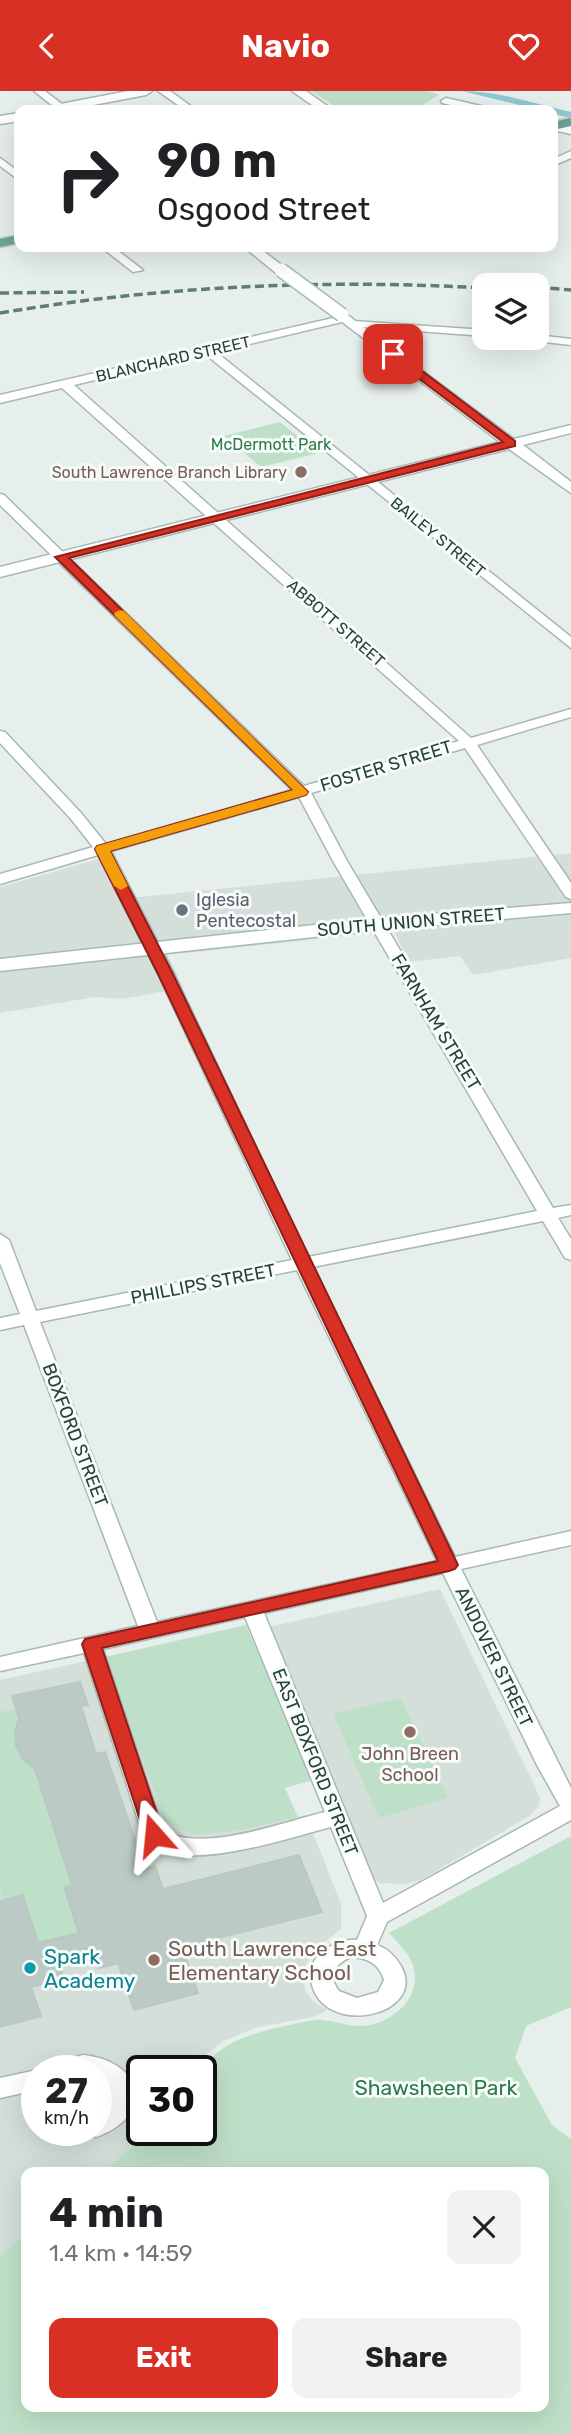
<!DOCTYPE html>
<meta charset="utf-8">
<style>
:root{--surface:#fff;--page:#f2f2f2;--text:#202124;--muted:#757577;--accent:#d93025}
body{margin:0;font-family:Rubik,sans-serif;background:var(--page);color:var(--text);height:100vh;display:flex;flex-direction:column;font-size:26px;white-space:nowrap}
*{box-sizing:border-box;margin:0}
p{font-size:23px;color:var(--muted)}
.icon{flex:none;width:38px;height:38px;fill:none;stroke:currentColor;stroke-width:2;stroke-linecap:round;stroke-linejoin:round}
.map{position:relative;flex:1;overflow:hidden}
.side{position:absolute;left:21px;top:2076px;width:528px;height:245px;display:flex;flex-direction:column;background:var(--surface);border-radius:14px;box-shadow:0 7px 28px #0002}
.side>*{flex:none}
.top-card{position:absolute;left:14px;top:14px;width:544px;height:147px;border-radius:14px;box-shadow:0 7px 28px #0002;background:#fff;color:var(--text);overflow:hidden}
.fabs{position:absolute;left:472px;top:182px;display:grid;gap:14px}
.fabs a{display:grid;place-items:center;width:77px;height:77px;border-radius:14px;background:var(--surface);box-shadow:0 7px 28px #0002;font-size:35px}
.speed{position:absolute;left:21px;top:1964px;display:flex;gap:14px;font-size:35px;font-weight:700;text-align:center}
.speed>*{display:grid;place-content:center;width:91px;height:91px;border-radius:50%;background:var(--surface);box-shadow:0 7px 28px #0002;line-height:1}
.speed small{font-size:18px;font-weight:400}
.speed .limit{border:4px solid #111;border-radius:10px;background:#fff;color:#111}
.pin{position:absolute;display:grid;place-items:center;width:60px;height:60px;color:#fff;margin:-30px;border-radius:14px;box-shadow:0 4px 10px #0006}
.me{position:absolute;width:77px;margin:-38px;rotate:342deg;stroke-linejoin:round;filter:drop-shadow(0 0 5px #0008)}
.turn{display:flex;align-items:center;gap:24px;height:147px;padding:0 28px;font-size:32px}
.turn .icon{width:91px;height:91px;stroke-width:2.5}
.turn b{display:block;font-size:49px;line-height:60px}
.round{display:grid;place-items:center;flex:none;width:74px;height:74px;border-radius:14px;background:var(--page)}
.headline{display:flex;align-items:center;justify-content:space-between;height:119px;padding:0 28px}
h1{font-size:42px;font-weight:700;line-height:52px}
.action{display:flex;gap:14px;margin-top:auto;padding:14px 28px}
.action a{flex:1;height:80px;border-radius:14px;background:var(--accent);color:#fff;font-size:28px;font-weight:700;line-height:80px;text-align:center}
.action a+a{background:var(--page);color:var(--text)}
header{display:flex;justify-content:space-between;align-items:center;height:91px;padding:0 28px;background:var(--accent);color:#fff;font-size:32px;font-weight:700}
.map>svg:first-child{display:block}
</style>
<header><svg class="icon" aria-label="back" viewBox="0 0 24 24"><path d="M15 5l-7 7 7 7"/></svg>Navio<svg class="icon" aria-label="heart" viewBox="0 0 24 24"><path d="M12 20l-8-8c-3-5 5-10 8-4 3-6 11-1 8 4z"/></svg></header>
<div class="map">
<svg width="571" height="2343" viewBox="0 0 571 2343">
<rect width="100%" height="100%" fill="#e6efeb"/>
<path fill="#d4dfda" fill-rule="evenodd" d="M 571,762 L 571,867 L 473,884 L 460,865 L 408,871 L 394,840 L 167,864 L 183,897 L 122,908 L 95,906 L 0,922 L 0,796 L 102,767 L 120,808 Z
M 440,1498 L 534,1694 L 540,1707 L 539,1715 L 531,1724 L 421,1789 L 405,1793 L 380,1792 L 372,1786 L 268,1536 Z
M 105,1566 L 237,1740 L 306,1724 L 341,1813 L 341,1838 L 314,1859 L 303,1879 L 305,1899 L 313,1910 L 327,1919 L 314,1926 L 258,1936 L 221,1951 L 198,1971 L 193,1979 L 142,1979 L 142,2039 L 152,2039 L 102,2081 L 26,2081 L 26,2142 L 0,2165 L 0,1589 ZM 37,1979 L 96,1979 L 96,2039 L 37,2039 Z"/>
<path fill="#bfe0c8" d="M 311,0 L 429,0 L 439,4 L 422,14 L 394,19 L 341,19 Z
M 280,331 L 319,362 L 261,376 L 224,345 Z
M 246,1534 L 313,1689 L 285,1697 L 298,1726 L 237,1740 L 192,1744 L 165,1730 L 105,1566 Z
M 401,1607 L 448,1707 L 379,1727 L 333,1623 Z
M 16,1618 C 25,1642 0,1653 35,1678 L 72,1794 L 64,1797 L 79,1842 L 38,1852 L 23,1805 L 3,1809 L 0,1798 L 0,1621 Z
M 571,1745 L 571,1916 L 526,1935 L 515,1967 L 552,2034 L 571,2048 L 571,2343 L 0,2343 L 0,2165 L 26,2142 L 26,2315 L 544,2315 L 544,2081 L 102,2081 L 152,2039 L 201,2039 L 201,1979 C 222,1949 256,1941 290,1934 C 300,1932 312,1928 322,1929 C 339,1931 353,1937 370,1934 C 398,1928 424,1902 412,1872 C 408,1861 397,1851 389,1842 Z"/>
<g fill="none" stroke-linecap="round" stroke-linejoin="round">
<path fill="#8ec9d4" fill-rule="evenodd" d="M 462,0 C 499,0 536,13 571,21 L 571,27 L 553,23 L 553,19 L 540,19 Z"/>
</g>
<path fill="#bbcac4" stroke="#b8c9c2" stroke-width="2" d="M 80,1591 L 88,1614 L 81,1615 L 96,1663 L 105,1661 L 145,1778 L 155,1775 L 163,1798 L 299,1764 L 322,1821 L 182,1856 L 198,1902 L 134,1919 L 118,1872 L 99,1877 L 93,1857 L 57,1866 L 64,1888 L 31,1896 L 41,1925 L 0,1936 L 0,1810 L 23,1804 L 38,1852 L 79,1842 L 64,1796 L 72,1794 L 35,1678 L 23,1668 L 16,1655 L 15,1641 L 19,1627 L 12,1605 Z"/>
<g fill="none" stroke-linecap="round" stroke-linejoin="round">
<g stroke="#a8b8b2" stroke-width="3">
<path id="minor" d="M 34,0 L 45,0 L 67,17 L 58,19 Z
M 158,0 L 170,0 L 196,19 L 185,19 Z
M 446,7 L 490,17 L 491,19 L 474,19 L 442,12 L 441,10 Z
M 571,60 L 571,67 L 553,75 L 553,68 Z
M 0,67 L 19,81 L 19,89 L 0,75 Z
M 101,156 L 113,156 L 143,179 L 133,181 Z
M 346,224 L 352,227 L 350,229 L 216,261 L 571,546 L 571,557 L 205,263 L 74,294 L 471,647 L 571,618 L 571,626 L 477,654 L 571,792 L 571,808 L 566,806 L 465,657 L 311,702 L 347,770 L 553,1117 L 571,1114 L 571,1124 L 558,1127 L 571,1148 L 571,1169 L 565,1167 L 543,1130 L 313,1176 L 455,1466 L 571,1440 L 571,1454 L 461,1478 L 571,1697 L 571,1729 L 387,1831 L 377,1854 C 388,1858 395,1865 401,1875 C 429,1925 320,1949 311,1889 C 306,1865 336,1847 357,1849 L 367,1825 L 331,1736 C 293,1745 168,1790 143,1744 L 84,1562 L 0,1580 L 0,1566 L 138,1535 L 24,1234 L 0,1239 L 0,1227 L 20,1223 L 0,1172 L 0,1143 L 9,1149 L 36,1220 L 292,1169 L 158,883 L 98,764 L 0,793 L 0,783 L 93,756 L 71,728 L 0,652 L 0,640 L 5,641 L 81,722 L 106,753 L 292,699 L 0,414 L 0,403 L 4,404 L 304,695 L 459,650 L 62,297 L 0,312 L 0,304 ZM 299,706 L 333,770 L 537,1120 L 308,1166 L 174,883 L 111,760 ZM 297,1179 L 437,1470 L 157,1531 L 40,1231 ZM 443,1482 L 538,1676 L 560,1715 L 383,1812 L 264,1522 ZM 245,1526 L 325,1721 C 283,1731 201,1763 163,1739 L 103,1558 ZM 351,1866 C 367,1867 379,1872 384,1889 L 378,1901 L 357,1907 L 339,1900 C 327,1884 335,1873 351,1866 Z
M 353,230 L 485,239 L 485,245 L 349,235 L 349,231 Z
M 537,244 L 571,248 L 571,254 L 535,250 L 529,247 L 537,247 Z
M 83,1964 C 143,1970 157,2024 96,2046 L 88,2043 L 86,2039 L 96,2039 L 96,2025 L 111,2013 L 110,1997 L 96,1985 L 96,1979 L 53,1979 L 56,1972 Z
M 37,1979 L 37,1999 L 0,2007 L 0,1987 Z"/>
</g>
<g stroke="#a4bbb3" stroke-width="3">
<path id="secondary" d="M 128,0 L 152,0 L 146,4 L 67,19 L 44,19 L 50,15 Z
M 292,0 L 306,0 L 333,19 L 319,19 Z
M 19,22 L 19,30 L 0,33 L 0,25 Z
M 553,31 L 571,35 L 571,43 L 553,39 Z
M 244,156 L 258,156 L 288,179 L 286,182 L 276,182 Z
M 342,220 L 514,348 L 571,334 L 571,342 L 523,354 L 571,391 L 571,402 L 509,358 L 0,486 L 0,476 L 500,351 L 337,227 L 337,221 Z
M 571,812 L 571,822 L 378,839 L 0,880 L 0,868 L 378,827 Z"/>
</g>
<g stroke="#c2cac8" stroke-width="3">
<path id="primary" d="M 571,27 L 571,35 L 553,39 L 553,31 Z
M 19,144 L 19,152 L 0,156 L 0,148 Z"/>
</g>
<use href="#minor" fill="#fff" fill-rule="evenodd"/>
<use href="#secondary" fill="#fff" fill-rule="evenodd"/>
<use href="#primary" fill="#6aa596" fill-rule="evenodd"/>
<path stroke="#5f7d75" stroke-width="3.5" stroke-dasharray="9 4.5" stroke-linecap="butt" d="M 475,191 L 522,194
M 537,196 L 571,199
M 0,202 L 84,201
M 0,222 C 161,195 322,188 485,197"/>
<g stroke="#a4bbb3" stroke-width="16" stroke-linecap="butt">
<path id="secondary-bridge" d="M 281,179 L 342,224"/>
</g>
<use href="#secondary-bridge" stroke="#fff" stroke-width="13"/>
</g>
<path fill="#d93025" stroke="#8d1f18" stroke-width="2" d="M 389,261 L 397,261 L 515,350 L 515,355 L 69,467 L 308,701 L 306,704 L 110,760 L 173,883 L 458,1474 L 455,1478 L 449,1480 L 102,1557 L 164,1744 L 161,1749 L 154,1752 L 147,1749 L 145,1744 L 82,1553 L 85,1548 L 438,1470 L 158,883 L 95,758 L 97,755 L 293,699 L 55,466 L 503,351 L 389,265 Z"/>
<path fill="#f59e0b" d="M 120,519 L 124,520 L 308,701 L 306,704 L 110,760 L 128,795 L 121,799 L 114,795 L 95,758 L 97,755 L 293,699 L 115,525 L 114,522 Z"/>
<g fill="#8d6e63" stroke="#f7fbf9" stroke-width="2.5">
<circle cx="301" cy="381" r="7"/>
<circle cx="410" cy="1641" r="7"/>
<circle cx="154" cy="1869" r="7"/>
</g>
<circle fill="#6b7280" stroke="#f7fbf9" stroke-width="2.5" cx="182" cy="819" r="7"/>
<circle fill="#0f9aa8" stroke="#f7fbf9" stroke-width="2.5" cx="30" cy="1877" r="7"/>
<g text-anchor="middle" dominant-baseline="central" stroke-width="6" stroke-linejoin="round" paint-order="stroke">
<g font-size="16" fill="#24423a" stroke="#f7fbf9">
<text transform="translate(173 268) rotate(-13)">BLANCHARD STREET</text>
<text transform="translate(438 446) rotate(39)">BAILEY STREET</text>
<text transform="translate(336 532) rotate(41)">ABBOTT STREET</text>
</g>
<g font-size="16" fill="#2d7a4b" stroke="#f7fbf9">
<text x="271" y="353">McDermott Park</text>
</g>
<g font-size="16" fill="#785e54" stroke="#f7fbf9" text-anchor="end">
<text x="287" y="381">South Lawrence Branch Library</text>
</g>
<g font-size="18" fill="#24423a" stroke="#f7fbf9">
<text transform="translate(386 675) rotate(-17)">FOSTER STREET</text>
<text transform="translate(411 831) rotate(-5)">SOUTH UNION STREET</text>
<text transform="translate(436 931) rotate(59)">FARNHAM STREET</text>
<text transform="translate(203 1193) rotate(-11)">PHILLIPS STREET</text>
<text transform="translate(75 1344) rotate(69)">BOXFORD STREET</text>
<text transform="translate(494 1566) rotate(64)">ANDOVER STREET</text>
<text transform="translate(315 1671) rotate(68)">EAST BOXFORD STREET</text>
</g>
<g font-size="18" fill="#5b616d" stroke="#f7fbf9" text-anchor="start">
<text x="196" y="809">Iglesia<tspan x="196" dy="21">Pentecostal</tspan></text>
</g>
<g font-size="18" fill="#785e54" stroke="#f7fbf9">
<text x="410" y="1663">John Breen<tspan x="410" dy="21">School</tspan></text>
</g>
<g font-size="21" fill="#785e54" stroke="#f7fbf9" text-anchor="start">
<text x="168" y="1857">South Lawrence East<tspan x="168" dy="24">Elementary School</tspan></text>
</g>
<g font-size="21" fill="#0d838f" stroke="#f7fbf9" text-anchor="start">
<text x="44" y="1865">Spark<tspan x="44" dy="24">Academy</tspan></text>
</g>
<g font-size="21" fill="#2d7a4b" stroke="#f7fbf9">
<text x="436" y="1996">Shawsheen Park</text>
</g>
</g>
</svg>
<div class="fabs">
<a><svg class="icon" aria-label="layers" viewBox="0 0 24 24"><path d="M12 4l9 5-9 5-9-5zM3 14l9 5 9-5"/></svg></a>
</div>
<div class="speed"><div>27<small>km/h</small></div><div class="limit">30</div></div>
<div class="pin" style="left:393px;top:263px;background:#d93025"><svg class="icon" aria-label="arrive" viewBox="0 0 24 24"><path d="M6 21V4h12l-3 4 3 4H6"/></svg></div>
<svg class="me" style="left:154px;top:1744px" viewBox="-20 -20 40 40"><path d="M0-17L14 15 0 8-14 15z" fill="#d93025" stroke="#fff" stroke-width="4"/></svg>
<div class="top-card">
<div class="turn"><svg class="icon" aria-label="right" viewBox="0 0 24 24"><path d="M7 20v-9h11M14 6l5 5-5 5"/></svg><div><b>90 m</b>Osgood Street</div></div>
</div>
<section class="side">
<div class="headline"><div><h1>4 min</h1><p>1.4 km · 14:59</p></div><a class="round"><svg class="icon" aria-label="close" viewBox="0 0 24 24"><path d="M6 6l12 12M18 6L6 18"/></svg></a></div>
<div class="action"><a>Exit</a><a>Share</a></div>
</section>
</div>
